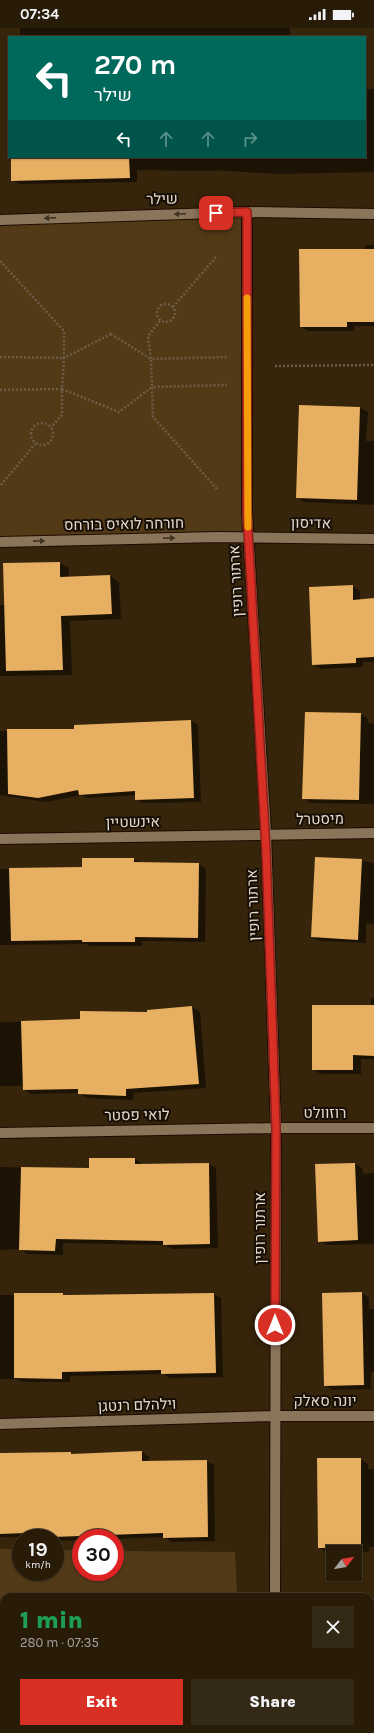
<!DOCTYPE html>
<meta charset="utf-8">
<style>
:root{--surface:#281b08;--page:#342816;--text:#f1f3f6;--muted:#a5a19c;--line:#443929;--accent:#d93025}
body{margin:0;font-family:Karla,Heebo,sans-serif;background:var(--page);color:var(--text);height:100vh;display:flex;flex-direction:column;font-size:15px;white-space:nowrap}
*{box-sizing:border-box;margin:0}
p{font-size:13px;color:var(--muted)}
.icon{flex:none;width:22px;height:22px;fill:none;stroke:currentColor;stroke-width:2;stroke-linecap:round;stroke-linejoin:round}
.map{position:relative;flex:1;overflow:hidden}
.panel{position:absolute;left:0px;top:1565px;width:374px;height:140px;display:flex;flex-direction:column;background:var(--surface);border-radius:12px 12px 0 0;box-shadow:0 1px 3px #0004,0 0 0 1px var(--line)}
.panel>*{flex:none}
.top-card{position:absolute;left:8px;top:8px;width:358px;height:122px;border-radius:0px;box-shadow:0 1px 3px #0004,0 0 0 1px var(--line);background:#00695c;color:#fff;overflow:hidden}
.needle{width:26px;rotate:59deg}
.fabs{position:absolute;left:326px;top:1517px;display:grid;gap:8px}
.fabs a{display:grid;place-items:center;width:36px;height:36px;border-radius:0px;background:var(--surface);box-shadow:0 1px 3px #0004,0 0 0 1px var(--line);font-size:20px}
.speed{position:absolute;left:12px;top:1501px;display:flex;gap:8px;font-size:20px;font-weight:700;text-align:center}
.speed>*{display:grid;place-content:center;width:52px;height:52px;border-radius:50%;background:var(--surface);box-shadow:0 1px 3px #0004,0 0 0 1px var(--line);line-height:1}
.speed small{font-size:10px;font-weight:400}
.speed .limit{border:6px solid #d22;background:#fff;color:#111}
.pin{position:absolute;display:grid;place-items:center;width:34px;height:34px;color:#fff;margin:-17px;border-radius:8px;box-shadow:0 2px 6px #0006}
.me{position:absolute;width:44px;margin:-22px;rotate:0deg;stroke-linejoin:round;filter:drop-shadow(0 0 3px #0008)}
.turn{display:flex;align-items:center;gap:14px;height:84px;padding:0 20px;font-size:18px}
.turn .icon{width:52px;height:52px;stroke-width:2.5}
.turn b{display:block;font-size:28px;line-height:34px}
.lanes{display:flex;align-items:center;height:38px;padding:0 20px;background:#0003;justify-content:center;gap:20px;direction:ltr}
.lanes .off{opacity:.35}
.round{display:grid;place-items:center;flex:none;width:42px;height:42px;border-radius:0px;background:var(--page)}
.overview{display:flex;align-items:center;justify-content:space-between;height:68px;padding:0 20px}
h1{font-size:24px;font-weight:800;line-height:30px;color:#1e9e55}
.action{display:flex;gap:8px;margin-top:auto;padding:8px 20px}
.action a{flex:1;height:46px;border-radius:0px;background:var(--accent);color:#fff;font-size:16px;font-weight:800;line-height:46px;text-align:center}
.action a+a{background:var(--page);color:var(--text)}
.status{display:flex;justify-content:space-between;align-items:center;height:28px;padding:0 20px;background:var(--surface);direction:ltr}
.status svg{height:11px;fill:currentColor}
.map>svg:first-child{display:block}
</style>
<div class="status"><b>07:34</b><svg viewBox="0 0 49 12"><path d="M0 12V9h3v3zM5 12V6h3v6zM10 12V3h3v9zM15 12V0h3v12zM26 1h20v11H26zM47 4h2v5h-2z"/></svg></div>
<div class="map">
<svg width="374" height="1705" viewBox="0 0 374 1705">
<rect width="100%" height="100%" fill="#36240b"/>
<path fill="#533a17" d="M 247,184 L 248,509 L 0,514 L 0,192 Z
M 0,1521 L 21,1521 L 21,1544 L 55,1544 L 55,1522 L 81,1522 L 81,1544 L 115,1544 L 115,1523 L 235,1524 L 237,1569 L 4,1569 L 4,1650 L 0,1650 Z"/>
<path fill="#0007" d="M 20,0 L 290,0 L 290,9 L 20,9 Z
M 365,61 L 374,61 L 374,144 L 277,146 L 214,142 L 214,143 L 137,142 L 137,154 L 20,156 L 12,152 L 12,129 L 365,129 Z
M 365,217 L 374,217 L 374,298 L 354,298 L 354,303 L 308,303 L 301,299 L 365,222 Z
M 300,378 L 360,380 L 368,384 L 366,413 L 374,413 L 374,477 L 304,474 L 297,469 Z
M 59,535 L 69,540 L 69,550 L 110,548 L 119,554 L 121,591 L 70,593 L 72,647 L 0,648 L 0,577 L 5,577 Z
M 352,558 L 360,563 L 360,572 L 374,571 L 374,634 L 363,634 L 363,639 L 321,641 L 313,636 Z
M 361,686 L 368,691 L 368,695 L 374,696 L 374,776 L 310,775 L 303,770 Z
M 191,693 L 198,697 L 201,774 L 143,775 L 136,771 L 136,767 L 87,770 L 82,767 L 46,774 L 0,767 L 0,703 L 75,702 Z
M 83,831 L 134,831 L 142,835 L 199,836 L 206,841 L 205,914 L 142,913 L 142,918 L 90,918 L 87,916 L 0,917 L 0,841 L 83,840 Z
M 356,832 L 374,835 L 374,897 L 366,895 L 366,915 L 320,913 L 312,909 Z
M 371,970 L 374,970 L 374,1031 L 361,1031 L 361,1046 L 321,1046 L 313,1042 L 371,978 Z
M 192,979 L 200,984 L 206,1060 L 134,1065 L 133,1072 L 87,1070 L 79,1065 L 31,1066 L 24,1062 L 23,1058 L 0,1058 L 0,994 L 81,992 Z
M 135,1131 L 142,1136 L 209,1136 L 216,1140 L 218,1220 L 172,1221 L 165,1217 L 63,1215 L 63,1227 L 28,1226 L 20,1221 L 0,1222 L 0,1139 L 90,1141 Z
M 355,1136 L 362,1140 L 363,1146 L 374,1145 L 374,1216 L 327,1217 L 319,1213 Z
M 362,1265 L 369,1270 L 369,1281 L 374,1281 L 374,1344 L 371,1344 L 371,1361 L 333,1362 L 325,1357 Z
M 213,1266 L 221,1270 L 223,1349 L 170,1350 L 164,1346 L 70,1348 L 70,1354 L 22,1354 L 17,1351 L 0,1351 L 0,1267 Z
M 142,1424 L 149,1429 L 149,1433 L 206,1433 L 214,1437 L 215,1513 L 172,1514 L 164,1509 L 115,1511 L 81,1510 L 81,1512 L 55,1513 L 55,1510 L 0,1509 L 0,1431 L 71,1425 L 74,1427 Z
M 360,1431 L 368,1436 L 368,1441 L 374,1441 L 374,1519 L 369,1519 L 369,1524 L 326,1524 L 319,1520 Z
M 370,1646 L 374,1646 L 374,1705 L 322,1705 L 322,1701 L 370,1701 Z
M 0,1690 L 4,1690 L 4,1701 L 232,1701 L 232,1705 L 0,1705 Z"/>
<path fill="#e6af62" d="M 11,129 L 129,129 L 130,150 L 11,153 Z
M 299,221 L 374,221 L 374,294 L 347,294 L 347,299 L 300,299 Z
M 299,377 L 360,379 L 357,472 L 296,470 Z
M 60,534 L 60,549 L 110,547 L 112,586 L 61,588 L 63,642 L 6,643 L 3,535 Z
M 353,557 L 353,572 L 374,570 L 374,629 L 356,630 L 356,635 L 312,637 L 309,559 Z
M 305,684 L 361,685 L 359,772 L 302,771 Z
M 191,692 L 194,770 L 135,772 L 135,763 L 79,767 L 78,762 L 38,770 L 8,766 L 7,701 L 74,701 L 74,697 Z
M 315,829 L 362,831 L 358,912 L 311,909 Z
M 82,830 L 134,830 L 134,834 L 199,835 L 198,910 L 135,909 L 135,914 L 82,914 L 82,912 L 11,913 L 9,840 L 82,839 Z
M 312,977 L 374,977 L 374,1028 L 353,1027 L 353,1042 L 312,1042 Z
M 192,978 L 199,1056 L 126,1061 L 126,1068 L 78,1066 L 78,1061 L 23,1062 L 21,993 L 80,991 L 80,983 L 147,984 L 147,982 Z
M 89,1130 L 135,1130 L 135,1136 L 209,1135 L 210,1216 L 163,1217 L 163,1213 L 56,1211 L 55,1223 L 19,1222 L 21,1139 L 89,1140 Z
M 355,1135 L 358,1212 L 318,1214 L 315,1136 Z
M 362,1264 L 364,1357 L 324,1358 L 322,1265 Z
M 14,1265 L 63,1265 L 63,1267 L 214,1265 L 216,1345 L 161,1346 L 161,1342 L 62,1344 L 62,1351 L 14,1350 Z
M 142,1423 L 142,1433 L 207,1432 L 208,1509 L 163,1510 L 163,1505 L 25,1510 L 25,1505 L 0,1506 L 0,1425 L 71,1424 L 71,1426 Z
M 317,1430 L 361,1430 L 361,1520 L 318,1520 Z"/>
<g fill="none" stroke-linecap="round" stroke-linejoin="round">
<g stroke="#1d0d00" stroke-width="12">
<path id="minor" d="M 247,184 L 247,485 L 266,806 L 276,1100 L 275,1569
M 0,192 L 247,184 L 374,186
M 0,514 L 218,509 L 374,511
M 0,811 L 374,805
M 0,1105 L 276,1100 L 374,1100
M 0,1396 L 275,1388 L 374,1388
M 273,1705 L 273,1701"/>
</g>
<g stroke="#1d0d00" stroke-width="12">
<path id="tertiary" d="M 370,1593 L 374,1593"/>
</g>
<path stroke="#6d5d47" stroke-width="2.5" stroke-dasharray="2 2" stroke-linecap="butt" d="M 0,233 L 64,303 L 64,330 L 0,329
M157 285a9 9 0 1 1 18 0a9 9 0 1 1-18 0Z
M 173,279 L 216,229
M 160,293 L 148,308 L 151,331 L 227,329
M 111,306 L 151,331 L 152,359 L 119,384 L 62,361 L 64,330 Z
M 275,338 L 374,337
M 0,362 L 62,361 L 62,387 L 51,399
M31 406a11 11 0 1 1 22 0a11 11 0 1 1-22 0Z
M 1,457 L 35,416
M 217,461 L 153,389 L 152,359 L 227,357
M 0,1587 L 4,1587"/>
<use href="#minor" stroke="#8a755a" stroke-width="10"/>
<use href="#tertiary" stroke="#8a755a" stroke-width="10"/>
</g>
<defs><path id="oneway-solid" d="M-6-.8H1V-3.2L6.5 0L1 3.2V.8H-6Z"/></defs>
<g fill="#3f3323">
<use href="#oneway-solid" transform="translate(180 186) rotate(178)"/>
<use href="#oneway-solid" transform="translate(50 190) rotate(178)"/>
<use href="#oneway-solid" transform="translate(169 510) rotate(-1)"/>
<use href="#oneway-solid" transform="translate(39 513) rotate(-1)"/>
</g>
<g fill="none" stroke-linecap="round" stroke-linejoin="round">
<g stroke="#8d1f18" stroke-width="10">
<path id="route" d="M 216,185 L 247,184 L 247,485 L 266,822 L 276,1100 L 275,1297"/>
</g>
<use href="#route" stroke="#d93025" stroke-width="7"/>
<path stroke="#f59e0b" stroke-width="7" d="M 247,270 L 248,499"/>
</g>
<g text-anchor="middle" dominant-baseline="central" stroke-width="4" stroke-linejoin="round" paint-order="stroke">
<g font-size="15" fill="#e2d7c8" stroke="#170f06">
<text transform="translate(162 171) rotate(-2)">שילר</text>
<text transform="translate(311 495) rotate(1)">אדיסון</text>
<text transform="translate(124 496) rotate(-1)">חורחה לואיס בורחס</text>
<text transform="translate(236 553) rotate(-93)">ארתור רופין</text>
<text transform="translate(320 791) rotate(-1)">מיסטרל</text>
<text transform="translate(133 794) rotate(-1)">אינשטיין</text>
<text transform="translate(253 877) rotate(-92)">ארתור רופין</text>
<text x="325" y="1085">רוזוולט</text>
<text transform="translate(137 1087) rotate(-1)">לואי פסטר</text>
<text transform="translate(260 1200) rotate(-90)">ארתור רופין</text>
<text x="325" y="1373">יונה סאלק</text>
<text transform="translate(137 1377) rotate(-2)">וילהלם רנטגן</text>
</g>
</g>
</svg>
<div class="fabs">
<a><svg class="needle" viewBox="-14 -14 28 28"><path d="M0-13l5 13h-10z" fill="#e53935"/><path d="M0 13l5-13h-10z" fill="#a5a19c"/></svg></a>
</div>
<div class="speed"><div>19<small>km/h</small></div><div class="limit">30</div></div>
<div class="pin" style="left:216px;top:185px;background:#d93025"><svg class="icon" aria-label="arrive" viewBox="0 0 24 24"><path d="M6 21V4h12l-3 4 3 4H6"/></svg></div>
<svg class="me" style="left:275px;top:1297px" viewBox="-20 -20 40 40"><circle r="17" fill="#d93025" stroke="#fff" stroke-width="3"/><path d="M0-11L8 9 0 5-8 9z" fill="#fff"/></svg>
<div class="top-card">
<div class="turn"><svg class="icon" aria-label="left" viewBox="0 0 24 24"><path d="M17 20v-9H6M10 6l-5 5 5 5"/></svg><div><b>270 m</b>שילר</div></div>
<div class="lanes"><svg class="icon" aria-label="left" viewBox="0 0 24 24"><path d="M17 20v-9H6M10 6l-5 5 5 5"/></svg><svg class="icon off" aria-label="ahead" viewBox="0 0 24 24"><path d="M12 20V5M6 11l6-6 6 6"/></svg><svg class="icon off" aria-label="ahead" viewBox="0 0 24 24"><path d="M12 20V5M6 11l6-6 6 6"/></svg><svg class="icon off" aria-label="right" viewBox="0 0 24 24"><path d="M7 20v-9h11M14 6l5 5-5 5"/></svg></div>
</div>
<section class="panel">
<div class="overview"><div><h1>1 min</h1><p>280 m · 07:35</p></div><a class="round"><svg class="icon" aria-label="close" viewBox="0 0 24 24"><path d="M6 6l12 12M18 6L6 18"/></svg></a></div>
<div class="action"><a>Exit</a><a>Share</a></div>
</section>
</div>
